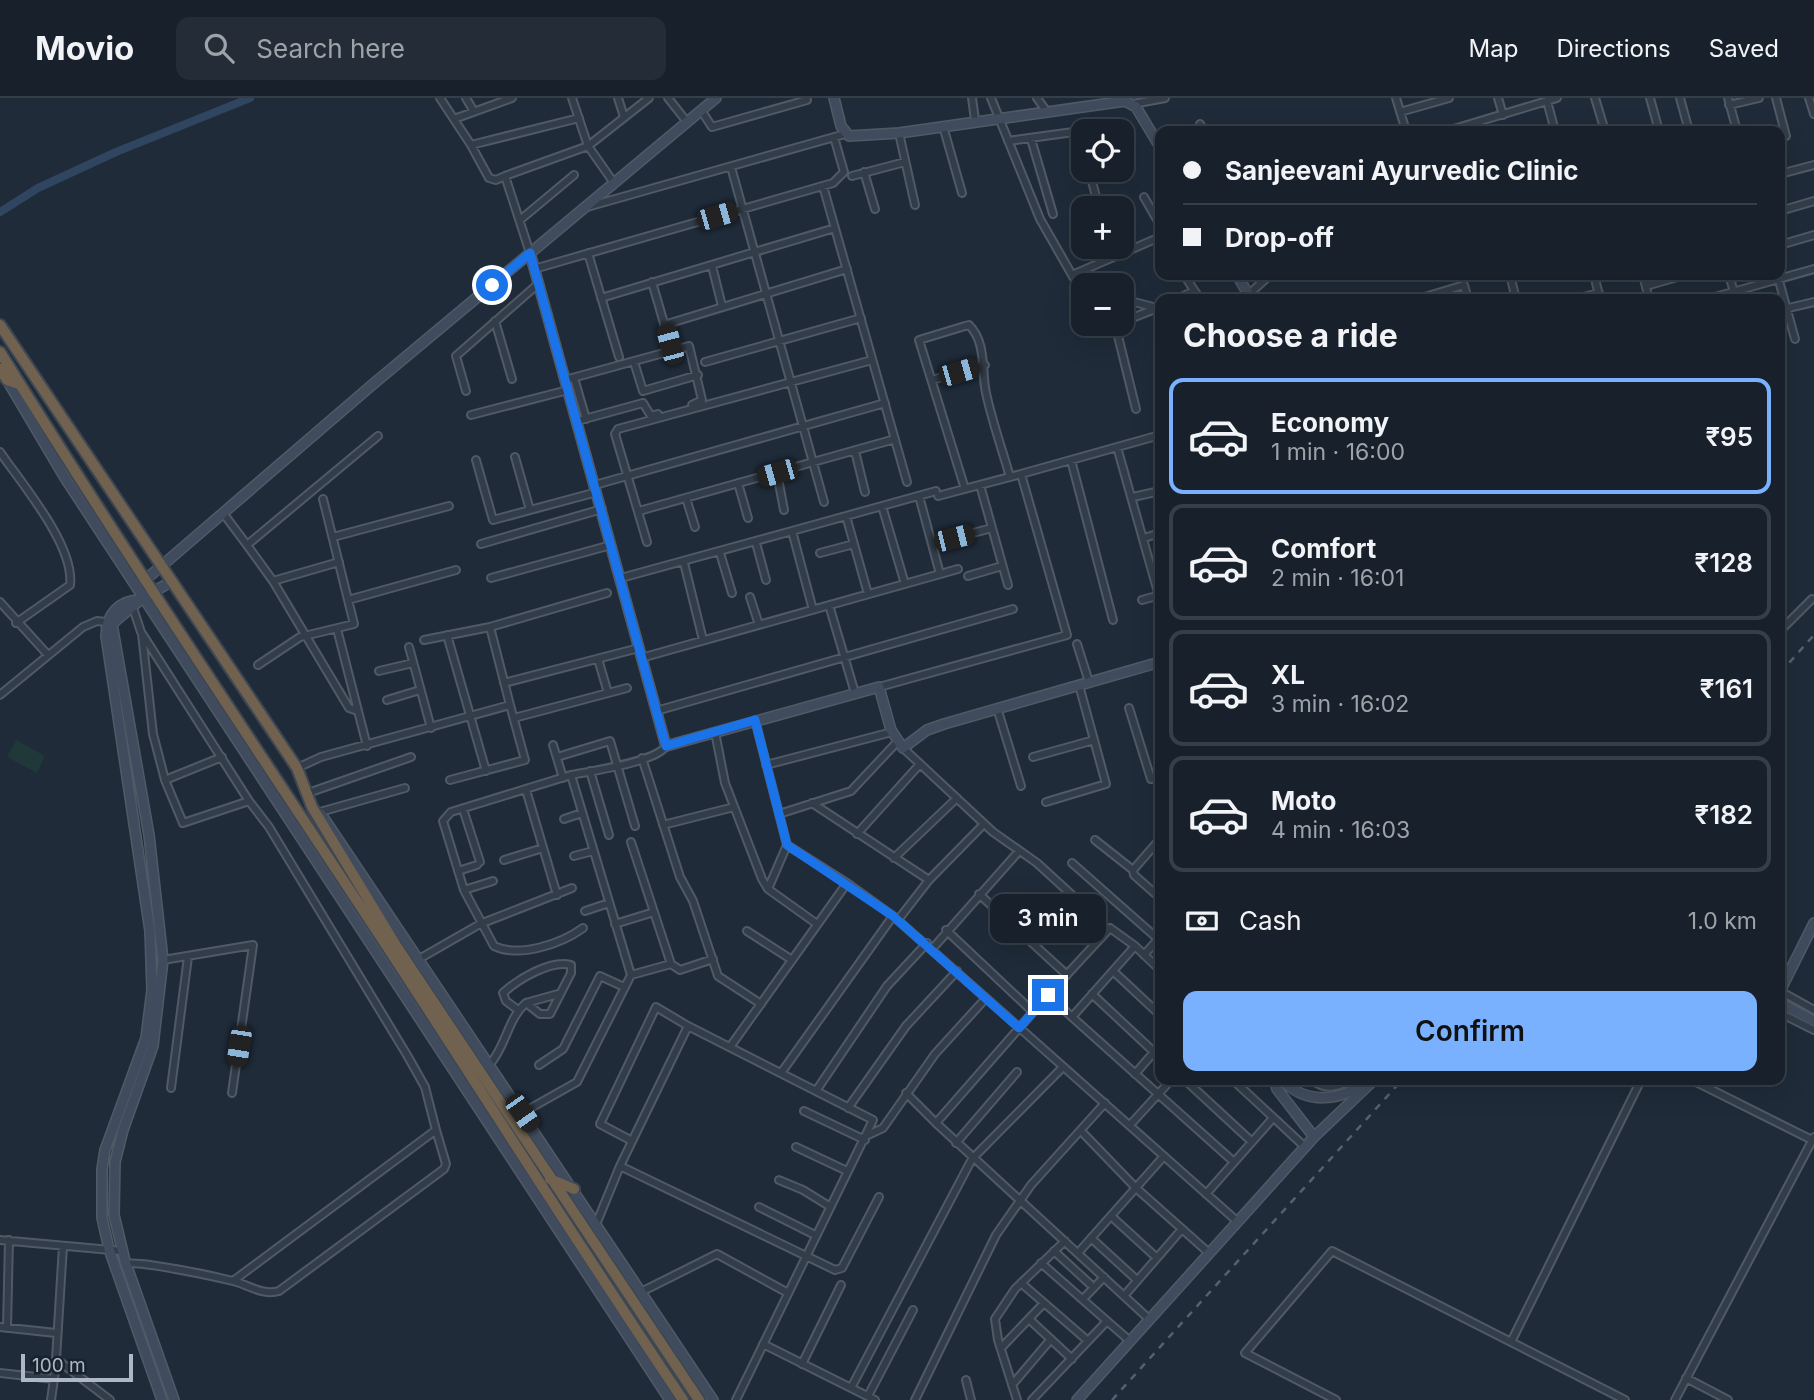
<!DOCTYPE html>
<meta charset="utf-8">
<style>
:root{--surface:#17202b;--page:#242d37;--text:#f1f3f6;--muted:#9ea3a9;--line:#363e47;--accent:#79b1ff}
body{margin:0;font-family:Inter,sans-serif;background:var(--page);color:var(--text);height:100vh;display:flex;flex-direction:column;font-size:26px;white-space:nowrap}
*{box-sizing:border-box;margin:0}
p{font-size:23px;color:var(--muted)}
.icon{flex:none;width:38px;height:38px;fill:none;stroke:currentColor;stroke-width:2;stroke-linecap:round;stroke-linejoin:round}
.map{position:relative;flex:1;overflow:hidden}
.sheet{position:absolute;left:1155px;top:196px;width:630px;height:791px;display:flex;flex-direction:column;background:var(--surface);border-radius:14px;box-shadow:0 7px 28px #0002,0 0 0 2px var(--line)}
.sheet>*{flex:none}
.banner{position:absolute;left:1155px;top:28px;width:630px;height:154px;border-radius:14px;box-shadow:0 7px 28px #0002,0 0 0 2px var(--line);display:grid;align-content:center;height:154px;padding:0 28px;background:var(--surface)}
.controls{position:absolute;left:1071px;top:21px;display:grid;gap:14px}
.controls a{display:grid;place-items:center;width:63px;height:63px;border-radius:14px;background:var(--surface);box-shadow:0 7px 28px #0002,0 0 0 2px var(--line);font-size:35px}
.scale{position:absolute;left:21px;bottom:18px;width:112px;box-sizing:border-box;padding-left:7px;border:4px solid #adb7c6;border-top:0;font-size:19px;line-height:24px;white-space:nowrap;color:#adb7c6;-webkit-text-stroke:5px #18222e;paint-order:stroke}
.end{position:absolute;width:32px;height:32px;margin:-16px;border:9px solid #1a73e8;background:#fff;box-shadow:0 0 0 4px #fff}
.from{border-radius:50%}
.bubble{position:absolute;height:49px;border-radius:14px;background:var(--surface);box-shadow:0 7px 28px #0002,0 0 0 2px var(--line);font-size:23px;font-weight:600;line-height:49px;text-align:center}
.car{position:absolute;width:21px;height:42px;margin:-21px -10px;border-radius:9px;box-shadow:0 0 5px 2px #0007;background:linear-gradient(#222 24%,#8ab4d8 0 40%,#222 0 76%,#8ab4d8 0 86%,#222 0)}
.banner b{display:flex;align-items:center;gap:24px;height:66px;font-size:26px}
.banner b+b{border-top:2px solid var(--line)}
.banner i{width:18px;height:18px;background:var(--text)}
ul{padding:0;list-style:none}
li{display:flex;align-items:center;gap:21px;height:116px;margin:0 14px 10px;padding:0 14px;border:4px solid var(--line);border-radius:14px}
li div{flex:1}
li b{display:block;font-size:26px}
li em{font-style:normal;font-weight:600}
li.selected{border-color:var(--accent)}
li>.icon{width:63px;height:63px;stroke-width:1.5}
h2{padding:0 28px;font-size:32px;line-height:84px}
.pay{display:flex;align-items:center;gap:18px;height:77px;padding:0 28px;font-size:26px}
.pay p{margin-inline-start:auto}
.action{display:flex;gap:14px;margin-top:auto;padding:14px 28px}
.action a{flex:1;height:80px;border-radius:14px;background:var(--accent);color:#111;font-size:28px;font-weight:600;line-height:80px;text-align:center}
header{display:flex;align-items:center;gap:42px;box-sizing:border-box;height:98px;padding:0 35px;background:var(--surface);border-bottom:2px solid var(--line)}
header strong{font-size:33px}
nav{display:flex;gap:38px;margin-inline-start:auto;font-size:24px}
.search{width:490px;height:63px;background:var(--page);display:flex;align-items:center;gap:18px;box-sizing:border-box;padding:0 24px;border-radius:14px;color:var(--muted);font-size:26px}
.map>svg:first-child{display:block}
.green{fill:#21383a}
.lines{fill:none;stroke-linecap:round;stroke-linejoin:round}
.canal{stroke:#2f4560;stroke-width:8}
.street-casing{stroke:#505a67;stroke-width:10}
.secondary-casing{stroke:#505a67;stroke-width:12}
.highway-casing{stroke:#3d4754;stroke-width:14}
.street{stroke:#323d49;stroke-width:6}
.secondary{stroke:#404c5d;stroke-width:9}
.highway{stroke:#70624f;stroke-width:10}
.rail{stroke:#546171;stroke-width:2.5;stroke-dasharray:7 7;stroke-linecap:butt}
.route{stroke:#1a73e8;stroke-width:9}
</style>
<header>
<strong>Movio</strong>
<div class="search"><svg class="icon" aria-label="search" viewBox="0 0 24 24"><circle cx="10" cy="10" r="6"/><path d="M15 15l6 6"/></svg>Search here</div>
<nav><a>Map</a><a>Directions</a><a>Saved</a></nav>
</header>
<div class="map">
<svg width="1814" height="1302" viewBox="0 0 1814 1302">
<rect width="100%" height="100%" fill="#1f2b39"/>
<path class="green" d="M16,642L45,658L37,675L7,659Z"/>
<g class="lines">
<path class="canal" d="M0,114L38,90L116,54L250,0"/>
<g class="street-casing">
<path id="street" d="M440,0L471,47L579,20
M466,0L473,12
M618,0L624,19
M668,0L687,24
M972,0L975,22
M991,0L1040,121L1072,177L1160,139
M1037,0L1047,14
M1396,0L1406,33
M1498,0L1503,17
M1595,0L1605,33
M1650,0L1659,33
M1680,0L1689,33
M1728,0L1737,33
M1776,0L1786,38L1780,40
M1809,0L1814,16
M1547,3L1555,33
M1133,6L1165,0
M1729,7L1759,0
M701,12L712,29L807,2
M1400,14L1449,0
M454,21L512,0
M1200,26L1204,33
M943,28L962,95
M1078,33L1083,52
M1447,33L1557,0
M899,35L915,107
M1031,41L1053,116
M1008,43L1088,32
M471,47L489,80L496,82L505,78
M731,69L824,404
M1089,72L1099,110
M864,74L875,111
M1780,76L1814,67
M852,78L905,64
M614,85L588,48L649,0
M823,88L907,384
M1144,99L1160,127
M587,109L845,36
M1780,113L1814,103
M520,122L574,77
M1122,140L1129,153
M1780,147L1814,137
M530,155L505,78L588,48L572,0
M588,155L619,259
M712,168L722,208
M534,171L833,85L844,74L834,39
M1072,177L1083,198
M1184,177L1200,201
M1510,177L1516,201
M1594,177L1600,201
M1643,177L1649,201
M1729,177L1736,201
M1778,179L1795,241
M652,184L670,246
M1646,188L1684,177
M601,200L835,130
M1177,201L1194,193
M1236,201L1249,196L1270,177
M1418,201L1464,187L1468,201
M1575,201L1599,195
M1708,201L1814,171
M1122,204H1134L1157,210
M1780,212L1814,204
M495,223L512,281
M1122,224L1160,209
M1115,226L1136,311
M664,227L847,171
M634,264L643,293L698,277
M705,264L861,220
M574,280L586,321
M565,282L689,248L702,302L692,307
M932,282L985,267
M466,293L456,258L538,186
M471,317L568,292
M577,323L643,305L651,318L658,316
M1117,349L1159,498
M855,353L865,394
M0,354C22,386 75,448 70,487L16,525
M515,359L530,412
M476,362L493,422L597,394
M1071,362L1113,522
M777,375L784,412
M1021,376L1160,337
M738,385L748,420
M595,387L885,305
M980,387L1008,487
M965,391L919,242L965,228L969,227C987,245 981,273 986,295C992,323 1002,351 1010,379
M919,398L940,476
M1133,399L1160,393
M686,400L695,429
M882,408L905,486
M639,413L895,341
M223,415L247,447L378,338
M846,418L868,496
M792,433L936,393
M333,439L449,408
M954,440L992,430
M1144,440L1160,435
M647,444L615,336L618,331L872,262
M756,445L766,482
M481,446L602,411
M247,447L273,483L349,610L358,613
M720,455L732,495
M820,455L854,446
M684,465L703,542
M968,478L1002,468
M491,480L611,447
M621,480L792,433L813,512
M273,483L339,464
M750,499L759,527
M348,502L456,472
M1142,502L1160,497
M0,504L48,557
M132,507L141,534L249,703L269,729L407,957L425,989L436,1032
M829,507L855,595
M337,531L367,648
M1780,533L1812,501
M142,536L153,636L165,682L222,659
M447,537L486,673
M424,542L490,529L607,495
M1077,546L1089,584
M409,549L431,630
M641,560L958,471
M598,561L608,595
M258,567L300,539L354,526L323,401
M379,573L413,565
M504,585L639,550
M879,589L1067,537L1021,376L938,398
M0,597L83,529L97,523L106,524
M387,602L420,592
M997,610L1021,688
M1129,610L1151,681L1160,679
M656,613L1013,511
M514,620L627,590
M755,622L787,747L847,785
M715,634L725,685L762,781L768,791L817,826
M553,647L563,680
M903,650L993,734L1037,765L1073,798L1033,843
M557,659L610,643L635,728
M1033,659L1094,642
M642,660L680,779L693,803L718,878L761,906
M766,667L892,634
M297,670L321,659L510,607L490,529
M590,673L609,737
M571,677L451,714L443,723L464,792L494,848C519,860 561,846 583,830
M165,682L183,725L249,703
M450,682L525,662L510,607
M526,692L557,797
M308,695L411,659
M1046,704L1106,686L1079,587
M812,705L929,782
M463,711L480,764
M320,714L405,690
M779,716L851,693L898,643
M564,721L582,715
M663,727L734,709
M857,736L920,666
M1095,742L1133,772L1134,777L1160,800
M631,744L671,866L631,877L571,677C592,673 656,664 666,648
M574,758L593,753
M894,760L957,700
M504,762L543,750
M1072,765L1158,841
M1133,772L1160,741
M458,773L477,767
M768,791L787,747
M464,792L493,783
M979,796L1067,877
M585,813L609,805
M898,822L929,782L984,726
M615,826L654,814
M946,832L1033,914
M747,833L792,862
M933,850L1019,753
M1144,857L1159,840
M419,861L480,826L572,790
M163,862L253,847L232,995
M671,866L680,872L713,861
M1113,873L1160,917
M1780,893L1814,912
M1092,896L1154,954
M1048,897L1110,830L1135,848
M526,905L558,896
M1780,915L1814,932
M1072,919L1234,1064
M730,949L847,785L893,818
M490,966C506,948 508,920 526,905L540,916H550L571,875V867C551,861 517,882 503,895L506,903L518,912
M539,967L563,951L600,878L624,889
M781,975L893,818L986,900
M1135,976L1160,947
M1185,982L1251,1043
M1233,982L1305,1049
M1312,982C1326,993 1337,989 1352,982
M1692,982L1812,1042
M171,990L188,859
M816,993L887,888L927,845
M906,995L936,1025
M848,1010L906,928L957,873
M804,1013L865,1042
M522,1015L577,984L631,877
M1130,1027L1171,982
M1082,1034L1136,1090L1209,1155
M868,1037L883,1030L935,956L986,900L1238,1124
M632,1043L600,1026L656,909L688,928
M956,1045L1017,974
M796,1049L847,1073
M620,1068L835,1172L842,1170L879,1099
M779,1082L803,1092L829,1108
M1206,1096L1273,1020
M759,1109L815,1137
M1111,1118L1157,1160
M597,1124L620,1068L688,928L873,1022L736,1302
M1091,1140L1137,1182
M0,1142L122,1153
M1054,1153L1090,1186
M1078,1155L1164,1058
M127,1166C138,1162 217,1179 233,1183C249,1187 263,1198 279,1193L444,1071L446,1066L436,1032L233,1183
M1021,1185L1088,1243
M643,1193L717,1156L788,1195
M1124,1198L1182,1131
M1083,1201L1104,1179
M1029,1221L1072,1261
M1149,1221L936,1025L1048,897L1072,919L1135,848L1160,872
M1107,1223L1130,1243
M0,1229L56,1235
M7,1230L9,1142
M1511,1244L1641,982
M763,1246L875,1302
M1001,1250L1044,1205
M56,1261L63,1148
M802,1266L841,1187
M0,1275L54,1281L56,1261L110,1302
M1686,1280L1728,1302
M966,1282L971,1302
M1012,1287L1051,1241
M851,1290L972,1061L1063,969
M868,1298L913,1212
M51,1302L54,1281
M915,1302L996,1137L1031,1087L1105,1005
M1017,1302L998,1242L995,1221L1015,1191L1065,1143
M1032,1302L1107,1223L1041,1165
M1336,1302L1245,1255L1332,1153L1625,1302
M1675,1302L1814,1039"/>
</g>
<g class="secondary-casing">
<path id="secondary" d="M834,0L841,28L849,38L899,35L1125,3L1136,9L1160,49
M530,155L666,648L879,589L891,632L903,650L927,632L944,626L1160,564
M1237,177L1251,201
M7,282L65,380L670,1302
M144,483L372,287L716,0
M172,483L140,502L112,526L149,737L163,862L153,948L123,1032L115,1064L114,1117L125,1163L174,1302
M140,502C119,502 106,517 106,538L150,833L152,892L146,940L105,1052L102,1071V1120L109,1151L162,1302
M321,716L713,1302
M1780,893L1814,825
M1780,905L1814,923
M1283,982C1303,1006 1344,1005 1365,982
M1314,1039L1374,982
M1077,1302L1314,1039L1277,991L1274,982"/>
</g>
<g class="highway-casing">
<path id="highway" d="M0,227L297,670L312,709L397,849L699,1302
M0,254C124,454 255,648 384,844C484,997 581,1151 683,1302
M0,271L7,282L19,286
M550,1081L574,1091"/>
</g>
<use href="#street" class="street"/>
<use href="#secondary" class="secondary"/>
<use href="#highway" class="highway"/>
<path class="rail" d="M1780,575L1814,537
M1112,1302L1402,982"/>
</g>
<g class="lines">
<path class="route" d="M492,187L530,155L666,648L755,622L787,747L893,818L1019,930L1048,897"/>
</g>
</svg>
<div class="controls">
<a><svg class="icon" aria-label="locate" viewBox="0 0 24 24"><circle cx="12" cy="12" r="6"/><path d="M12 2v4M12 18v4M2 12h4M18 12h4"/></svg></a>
<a>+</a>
<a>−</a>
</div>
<div class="scale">100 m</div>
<i class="end from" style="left:492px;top:187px"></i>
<i class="end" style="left:1048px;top:897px"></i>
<div class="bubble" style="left:990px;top:796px;width:116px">3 min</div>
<i class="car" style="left:717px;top:118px;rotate:74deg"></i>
<i class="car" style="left:670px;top:246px;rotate:345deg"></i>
<i class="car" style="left:959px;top:274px;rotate:74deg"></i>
<i class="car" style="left:777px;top:375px;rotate:254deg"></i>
<i class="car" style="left:954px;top:440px;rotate:76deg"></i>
<i class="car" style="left:239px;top:948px;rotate:189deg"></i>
<i class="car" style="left:522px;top:1015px;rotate:145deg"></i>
<div class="banner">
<b><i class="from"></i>Sanjeevani Ayurvedic Clinic</b>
<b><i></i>Drop-off</b>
</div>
<section class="sheet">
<h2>Choose a ride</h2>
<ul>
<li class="selected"><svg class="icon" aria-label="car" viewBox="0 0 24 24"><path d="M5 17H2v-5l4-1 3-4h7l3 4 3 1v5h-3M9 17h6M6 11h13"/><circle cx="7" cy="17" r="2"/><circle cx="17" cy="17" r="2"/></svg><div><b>Economy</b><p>1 min · 16:00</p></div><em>₹95</em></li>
<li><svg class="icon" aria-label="car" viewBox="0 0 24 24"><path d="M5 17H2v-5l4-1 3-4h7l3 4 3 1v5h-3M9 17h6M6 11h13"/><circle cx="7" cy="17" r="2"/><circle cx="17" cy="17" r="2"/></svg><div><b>Comfort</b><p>2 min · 16:01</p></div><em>₹128</em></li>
<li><svg class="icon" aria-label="car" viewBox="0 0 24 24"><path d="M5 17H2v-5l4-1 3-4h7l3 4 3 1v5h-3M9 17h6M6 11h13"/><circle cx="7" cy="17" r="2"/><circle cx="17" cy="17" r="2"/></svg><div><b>XL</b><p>3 min · 16:02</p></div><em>₹161</em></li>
<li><svg class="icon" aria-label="car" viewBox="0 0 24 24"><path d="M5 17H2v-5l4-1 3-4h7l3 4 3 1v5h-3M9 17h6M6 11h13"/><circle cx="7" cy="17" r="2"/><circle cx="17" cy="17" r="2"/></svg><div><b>Moto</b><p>4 min · 16:03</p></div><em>₹182</em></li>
</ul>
<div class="pay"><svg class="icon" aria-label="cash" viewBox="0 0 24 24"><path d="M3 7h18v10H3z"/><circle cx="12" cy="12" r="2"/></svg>Cash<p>1.0 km</p></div>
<div class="action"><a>Confirm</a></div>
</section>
</div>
